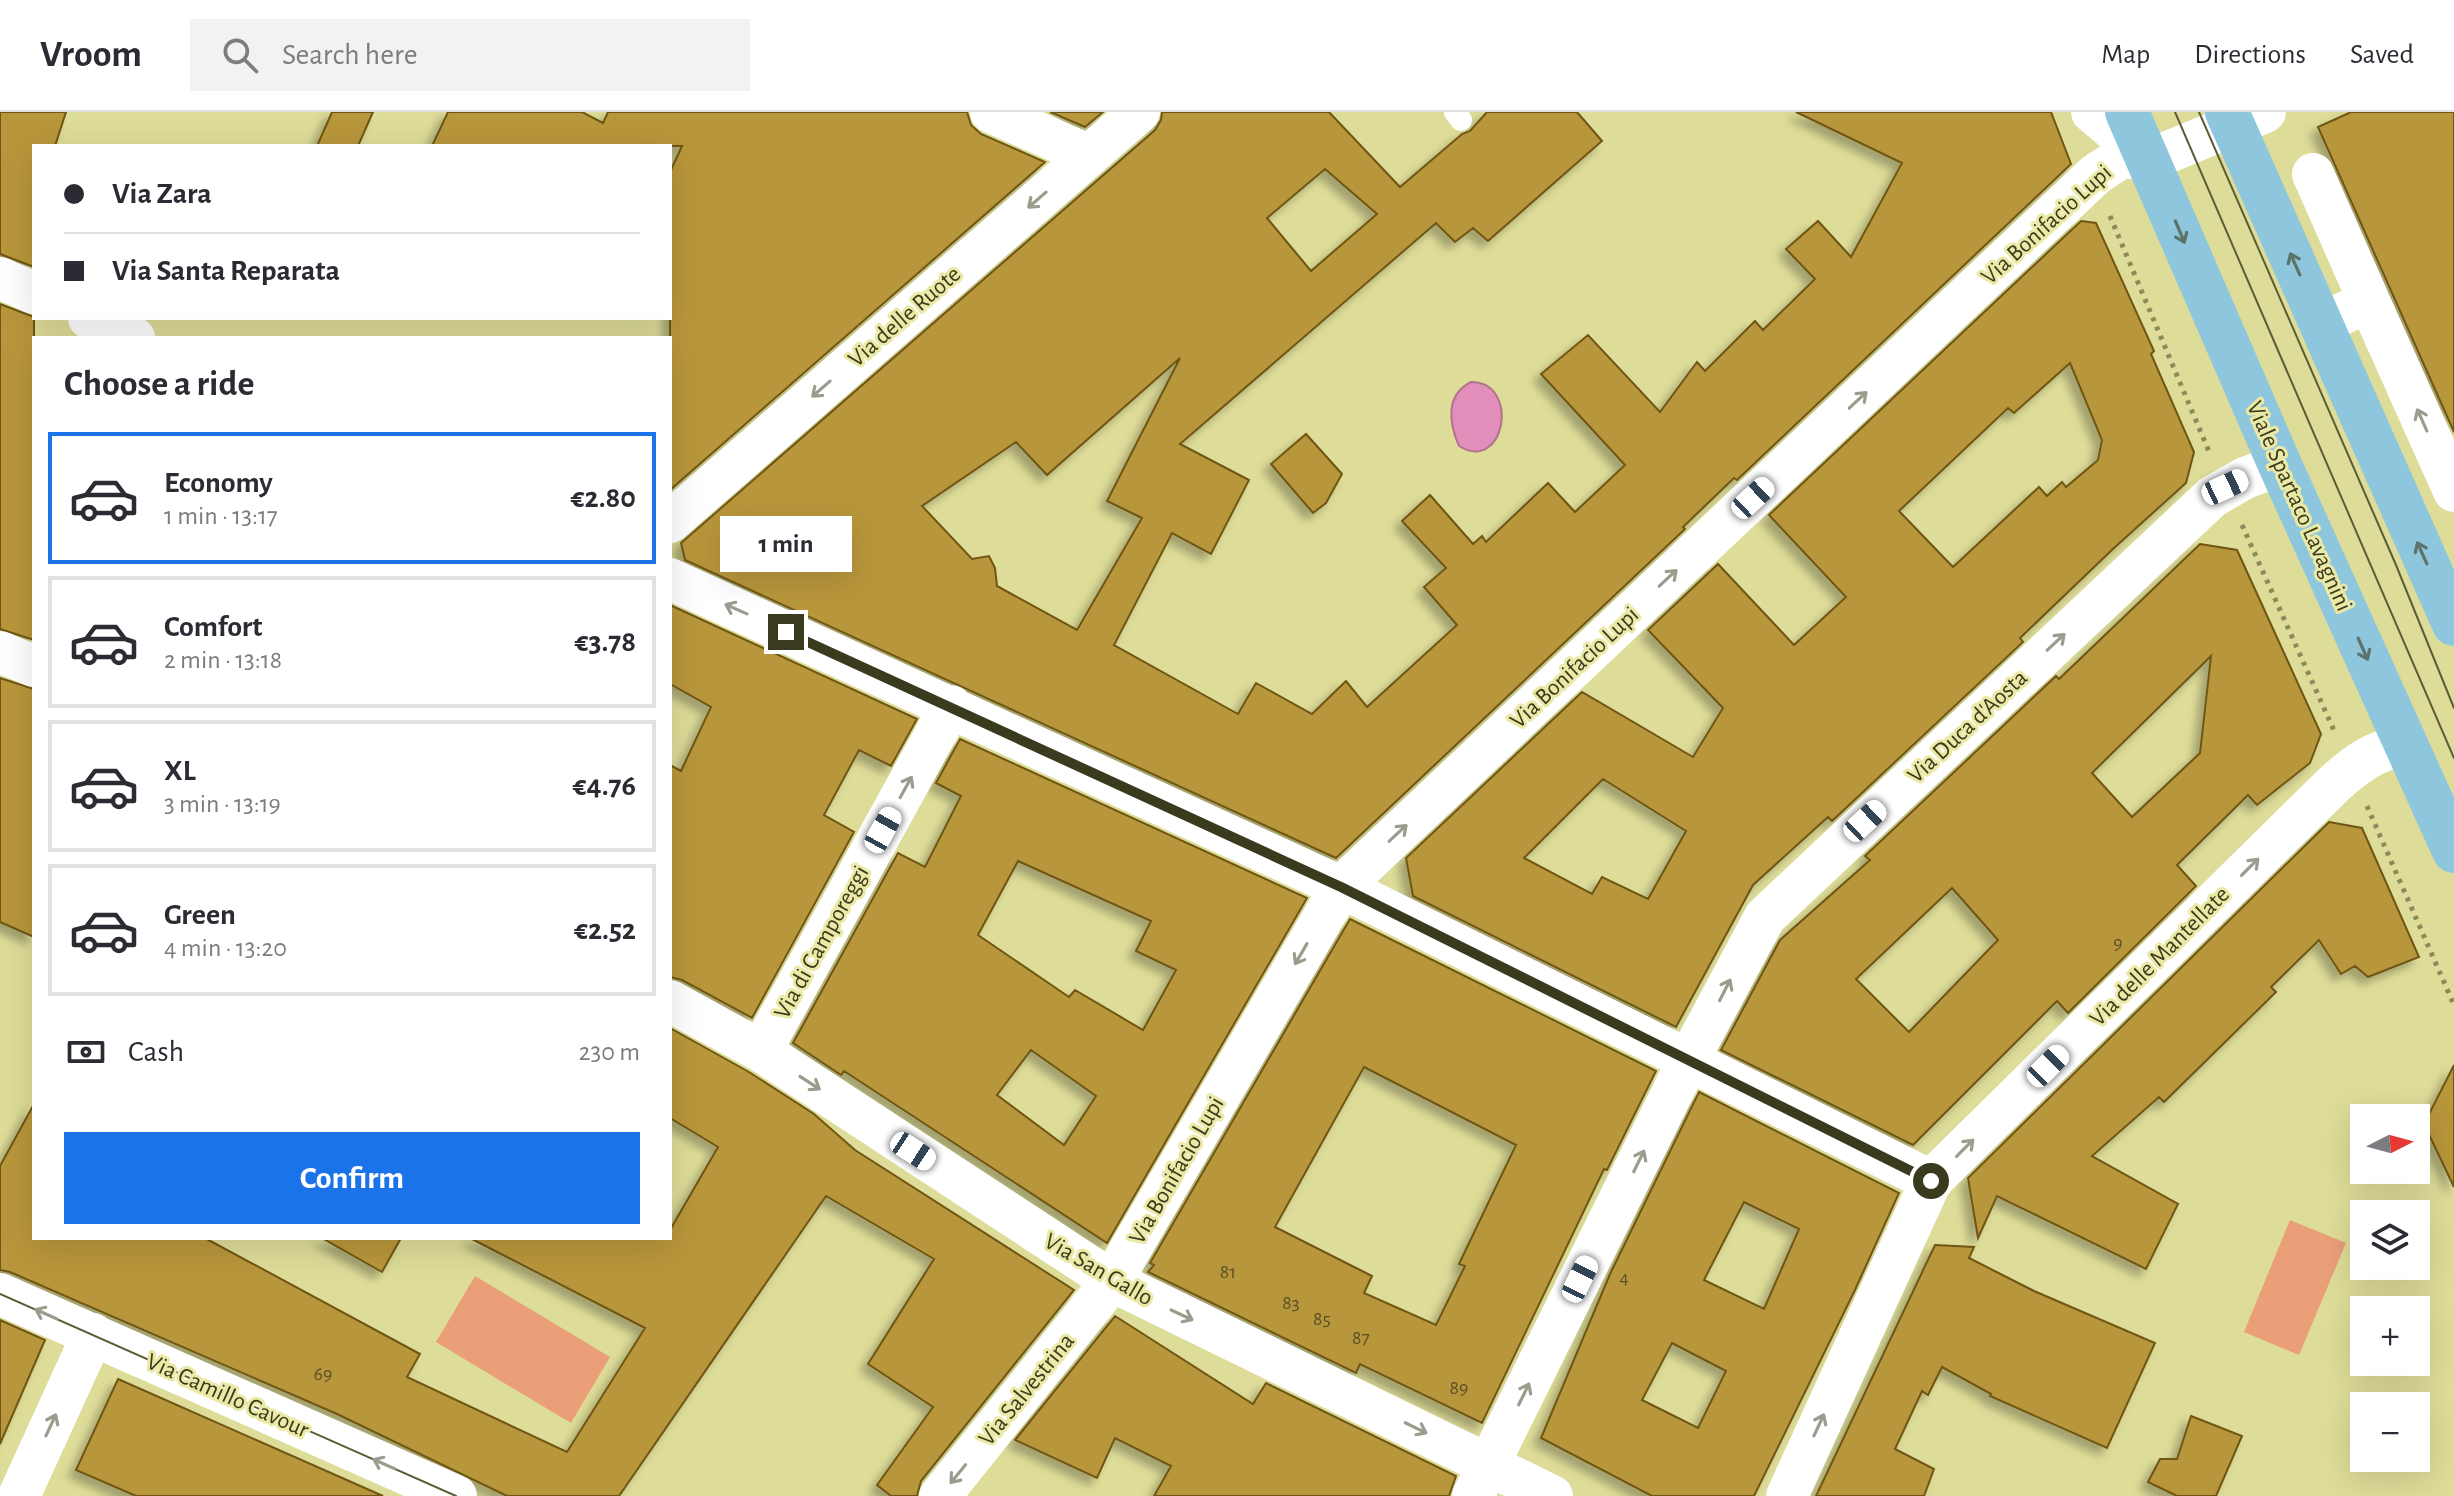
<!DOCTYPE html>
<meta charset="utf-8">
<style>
:root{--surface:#fff;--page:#f2f2f3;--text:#2b2b33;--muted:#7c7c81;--line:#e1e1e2;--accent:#1a73e8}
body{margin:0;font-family:"Alegreya Sans",sans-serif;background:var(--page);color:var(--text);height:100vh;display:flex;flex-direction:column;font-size:30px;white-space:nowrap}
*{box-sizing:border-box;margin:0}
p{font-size:26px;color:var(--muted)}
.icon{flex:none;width:44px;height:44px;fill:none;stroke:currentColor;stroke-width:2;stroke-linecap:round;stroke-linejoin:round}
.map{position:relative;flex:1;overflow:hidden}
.details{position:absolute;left:32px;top:224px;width:640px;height:904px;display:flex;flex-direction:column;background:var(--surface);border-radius:0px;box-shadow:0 8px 32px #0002}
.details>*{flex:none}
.guide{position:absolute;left:32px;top:32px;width:640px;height:176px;border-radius:0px;box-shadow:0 8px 32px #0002;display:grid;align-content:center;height:176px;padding:0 32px;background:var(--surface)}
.needle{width:52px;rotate:84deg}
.tools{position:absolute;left:2350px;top:992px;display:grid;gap:16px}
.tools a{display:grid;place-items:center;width:80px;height:80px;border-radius:0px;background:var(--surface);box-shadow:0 8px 32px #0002;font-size:40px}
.end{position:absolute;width:36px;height:36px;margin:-18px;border:10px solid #3a3a1e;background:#fff;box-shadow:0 0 0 4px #fff}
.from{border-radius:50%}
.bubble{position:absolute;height:56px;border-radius:0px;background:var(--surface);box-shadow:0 8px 32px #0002;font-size:26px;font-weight:700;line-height:56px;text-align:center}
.car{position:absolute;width:24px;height:48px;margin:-24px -12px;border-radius:10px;box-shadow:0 0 6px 2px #0007;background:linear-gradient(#fff 24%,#345 0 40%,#fff 0 76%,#345 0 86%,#fff 0)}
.guide b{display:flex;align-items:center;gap:28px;height:76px;font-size:30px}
.guide b+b{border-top:2px solid var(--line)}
.guide i{width:20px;height:20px;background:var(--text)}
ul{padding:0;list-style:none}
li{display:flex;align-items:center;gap:24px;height:132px;margin:0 16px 12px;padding:0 16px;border:4px solid var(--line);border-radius:0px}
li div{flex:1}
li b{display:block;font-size:30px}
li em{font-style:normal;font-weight:700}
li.current{border-color:var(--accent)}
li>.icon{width:72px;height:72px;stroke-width:1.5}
h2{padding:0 32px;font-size:36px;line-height:96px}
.pay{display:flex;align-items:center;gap:20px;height:88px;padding:0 32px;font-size:30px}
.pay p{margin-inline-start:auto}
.primary-button{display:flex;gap:16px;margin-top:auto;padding:16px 32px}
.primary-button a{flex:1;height:92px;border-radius:0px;background:var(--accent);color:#fff;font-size:32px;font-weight:700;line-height:92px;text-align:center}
header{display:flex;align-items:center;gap:48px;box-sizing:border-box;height:112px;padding:0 40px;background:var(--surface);border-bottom:2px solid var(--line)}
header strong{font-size:38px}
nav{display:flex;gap:44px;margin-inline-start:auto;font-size:28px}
.search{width:560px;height:72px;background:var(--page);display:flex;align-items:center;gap:20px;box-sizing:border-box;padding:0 28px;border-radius:0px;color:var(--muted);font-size:30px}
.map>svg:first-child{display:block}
.green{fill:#ea9f79}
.water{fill:#e28eba;stroke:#b0758b;stroke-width:2}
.building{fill:#b8963b;stroke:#6f5612;stroke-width:2;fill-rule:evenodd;filter:url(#shadow)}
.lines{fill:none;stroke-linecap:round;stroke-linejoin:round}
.path{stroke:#8b8a5a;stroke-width:5;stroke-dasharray:4 6;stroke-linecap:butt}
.service{stroke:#fff;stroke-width:22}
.minor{stroke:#fff;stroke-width:42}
.primary{stroke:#8ec7dd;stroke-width:44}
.tram{stroke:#5c5c37;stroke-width:2}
.oneway{stroke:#9c9c8e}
.oneway2{stroke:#5c726a}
.route{stroke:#3a3a1e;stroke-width:10}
.labels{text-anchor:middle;stroke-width:6;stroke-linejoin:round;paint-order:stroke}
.number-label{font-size:20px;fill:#5a5125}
.street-label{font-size:24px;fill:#3a3a1e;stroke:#eae9a5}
</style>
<header>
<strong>Vroom</strong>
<div class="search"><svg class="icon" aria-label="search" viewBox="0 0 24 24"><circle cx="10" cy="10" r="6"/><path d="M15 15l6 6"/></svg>Search here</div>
<nav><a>Map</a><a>Directions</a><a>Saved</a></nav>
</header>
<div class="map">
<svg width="2454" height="1384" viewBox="0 0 2454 1384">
<defs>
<filter id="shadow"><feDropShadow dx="-7" dy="7" stdDeviation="4" flood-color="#0004"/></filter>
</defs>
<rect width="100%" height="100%" fill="#dddc98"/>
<path class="green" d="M2290,1108L2346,1131L2299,1243L2244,1220Z
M475,1164L610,1245L571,1311L436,1230Z"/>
<path class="water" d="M1471,270C1521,270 1505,362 1459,334C1449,311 1445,283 1471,270Z"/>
<path class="building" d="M0,0H66L55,34H34V155L0,142Z
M332,0H373L358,34H317Z
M448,0H582L603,11L608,0H967L971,13L981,22L1045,50L670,378V60L682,34H432Z
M1050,0H1103L1085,15Z
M1162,0H1329L1400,75L1462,22L1470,19L1487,0H1577L1602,29L1488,129L1473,116L1455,130L1436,111L1180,332L1249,368L1211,442L1172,421L1114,533L1238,602L1256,571L1312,602L1346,569L1367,595L1457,513L1424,475L1446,456L1402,409L1430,383L1473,432L1482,424L1486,430L1548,371L1575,400L1625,353L1541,262L1588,223L1660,300L1697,250L1705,259L1755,209L1763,218L1815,167L1786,137L1818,109L1851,145L1902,51L1796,0H2051L2071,52L1737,368L1734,366L1683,415L1685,417L1336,746L685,448L681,431L1155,18L1161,8ZM1325,57L1377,102L1311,159L1267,106ZM1180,246L1107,389L1142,406L1077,518L997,474L995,456L989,444L972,447L922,394L1016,330L1047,363Z
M2351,0H2454V320L2318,15Z
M2081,109L2096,111L2154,239L2151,242L2194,340L2186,371L2114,436L2020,526L2023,530L1832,709L1828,705L1753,773L1676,915L1413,784L1406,746L1582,580L1693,645L1723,596L1648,518L1718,452L1794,533L1846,485L1769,403ZM2070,251L2102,328L2098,348L2066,375L2062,370L2047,384L2039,375L1953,455L1899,399L2008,296L2014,301ZM1603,667L1686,719L1648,787L1602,765L1592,782L1524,746Z
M0,192L34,205V528L0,517Z
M1306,322L1342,362L1326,391L1313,401L1271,352Z
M2200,432L2237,438L2321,622L2310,651L2257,693L2248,683L2177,753L2196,774L2068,901L2057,889L1913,1033L1721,938L1780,828L1870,748L1865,744L2056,564L2059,567ZM2211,544L2200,641L2132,705L2092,661ZM1952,776L1998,828L1909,920L1856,867Z
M670,493L917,607L891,654L859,638L824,703L854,720L752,906L682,868L670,865V653L681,659L711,595L670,572Z
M0,566L34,577V825L0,810Z
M960,627L1307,786L1107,1131L844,959L841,963L793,931L898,741L925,755L961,684L936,671ZM1018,749L1151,809L1136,839L1176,858L1143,918L1075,878L1069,885L978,823ZM1031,938L1096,984L1064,1033L997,983Z
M2329,710L2362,716L2419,845L2368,865L2355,854L2341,862L2319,828L2271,875L2276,880L2164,990L2159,985L2092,1044L2178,1092L2146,1157L1997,1084L1978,1126L1968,1066Z
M1350,807L1656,959L1607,1058L1604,1057L1482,1311L1360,1252L1356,1261L1148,1160L1154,1153L1150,1151ZM1364,955L1516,1033L1459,1152L1465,1154L1436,1213L1364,1181L1372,1164L1275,1115Z
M670,916L749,960L814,1002L855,1038L1074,1178L921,1369L917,1384H891L877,1373L933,1295L868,1252L934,1147L826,1084L619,1384H507L337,1302L10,1160L0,1158V1054L34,992V1126H205L420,1242L407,1265L567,1340L645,1216L470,1126H670V1118L718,1035L670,1006Z
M2454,953V1075L2424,1012Z
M1699,980L1899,1081L1855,1178L1754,1384H1652L1541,1326L1610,1162ZM1744,1090L1799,1117L1764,1197L1704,1168ZM1672,1231L1726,1259L1698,1316L1642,1288Z
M322,1126H401L382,1160Z
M1935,1133L1974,1135L1969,1146L2034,1179L2155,1231L2107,1336L1990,1284L1991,1282L1942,1255L1928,1283L1922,1279L1895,1337L1934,1357L1924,1384H1816Z
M1115,1204L1253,1292L1266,1271L1456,1364L1449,1384H1154L1171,1354L1115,1326L1097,1366L1015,1328Z
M0,1208L45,1228L0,1332Z
M118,1267L383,1384H136L76,1358Z
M2191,1304L2242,1324L2216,1384H2177L2148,1370L2160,1347H2177Z"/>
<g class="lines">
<path class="path" d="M2110,104L2210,342
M2242,413L2336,623
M2367,694L2454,893"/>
<path class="service" d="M1455,0L1461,8"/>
<path class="minor" d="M991,0L1088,43
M2092,0L2149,48
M2149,48L2265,0
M2313,62L2369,189
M0,166L34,181
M89,206L134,226
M2321,212L2369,189L2454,379
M670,410L1139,0
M670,467L1341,775L1931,1069
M0,540L34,554
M670,889L761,939L1112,1169L1552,1384
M761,939L951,594
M0,1182L456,1384
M19,1384L93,1222
M940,1384L1112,1169L1341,775L2096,62L2122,45L2149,48
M1473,1384L1689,947L1765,805L2212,385L2245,366L2280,353
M1787,1384L1931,1069L2334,672C2356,652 2376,637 2407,633"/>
<path class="primary" d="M2127,0L2280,353L2454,739
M2227,0L2454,512"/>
<path class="tram" d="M2175,0L2454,646
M2199,0L2396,453L2454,596
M0,1182L456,1384"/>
</g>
<defs><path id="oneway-shaft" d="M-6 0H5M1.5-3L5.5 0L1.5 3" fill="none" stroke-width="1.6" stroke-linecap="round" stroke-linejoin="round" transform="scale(2)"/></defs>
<g class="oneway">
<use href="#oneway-shaft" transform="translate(1037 88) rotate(139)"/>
<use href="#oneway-shaft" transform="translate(821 277) rotate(139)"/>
<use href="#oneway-shaft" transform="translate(1858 288) rotate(-43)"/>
<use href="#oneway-shaft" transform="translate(2422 308) rotate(-114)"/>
<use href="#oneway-shaft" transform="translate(1668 466) rotate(-43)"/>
<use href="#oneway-shaft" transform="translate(736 497) rotate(-156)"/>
<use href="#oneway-shaft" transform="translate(2056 530) rotate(-43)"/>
<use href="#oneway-shaft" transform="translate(906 675) rotate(-61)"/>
<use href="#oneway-shaft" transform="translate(1398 721) rotate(-43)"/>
<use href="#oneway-shaft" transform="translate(2250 755) rotate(-45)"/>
<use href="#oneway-shaft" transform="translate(1301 842) rotate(120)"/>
<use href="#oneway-shaft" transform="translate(1725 878) rotate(-63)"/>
<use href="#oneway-shaft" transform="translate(810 971) rotate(33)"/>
<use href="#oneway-shaft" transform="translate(1965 1036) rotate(-45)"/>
<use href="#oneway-shaft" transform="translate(1639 1049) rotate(-64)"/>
<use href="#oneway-shaft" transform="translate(46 1202) rotate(-156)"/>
<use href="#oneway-shaft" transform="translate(1182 1203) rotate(25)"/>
<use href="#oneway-shaft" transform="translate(1524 1282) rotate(-64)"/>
<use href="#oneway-shaft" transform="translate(51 1313) rotate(-65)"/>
<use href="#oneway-shaft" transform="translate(1819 1313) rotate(-65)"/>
<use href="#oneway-shaft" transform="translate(1416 1316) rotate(26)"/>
<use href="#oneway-shaft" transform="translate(384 1352) rotate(-156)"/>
<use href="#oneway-shaft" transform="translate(958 1362) rotate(129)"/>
</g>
<g class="oneway2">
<use href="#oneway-shaft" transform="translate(2180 120) rotate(67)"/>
<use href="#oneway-shaft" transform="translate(2295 152) rotate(-114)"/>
<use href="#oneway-shaft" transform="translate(2422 441) rotate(-114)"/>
<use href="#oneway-shaft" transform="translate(2363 537) rotate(66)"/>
</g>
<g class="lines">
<path class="route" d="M786,520L1341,775L1931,1069"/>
</g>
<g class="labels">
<g class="number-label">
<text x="2118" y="837">9</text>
<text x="1228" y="1166">81</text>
<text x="1624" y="1172">4</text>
<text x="1291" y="1197">83</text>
<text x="1322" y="1213">85</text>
<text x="1361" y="1232">87</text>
<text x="323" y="1268">69</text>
<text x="1459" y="1282">89</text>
</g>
<g class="street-label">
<text transform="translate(2046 112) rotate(-42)" y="8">Via Bonifacio Lupi</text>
<text transform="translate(904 204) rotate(-41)" y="8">Via delle Ruote</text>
<text transform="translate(2300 394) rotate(66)" y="8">Viale Spartaco Lavagnini</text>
<text transform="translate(1574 555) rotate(-43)" y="8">Via Bonifacio Lupi</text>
<text transform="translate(1967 614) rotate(-43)" y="8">Via Duca d'Aosta</text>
<text transform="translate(821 830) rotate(-61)" y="8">Via di Camporeggi</text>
<text transform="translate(2159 844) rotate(-45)" y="8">Via delle Mantellate</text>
<text transform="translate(1176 1058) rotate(-60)" y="8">Via Bonifacio Lupi</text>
<text transform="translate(1099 1157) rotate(30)" y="8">Via San Gallo</text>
<text transform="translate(1026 1277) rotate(-51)" y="8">Via Salvestrina</text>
<text transform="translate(228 1283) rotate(24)" y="8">Via Camillo Cavour</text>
</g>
</g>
</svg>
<div class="tools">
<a><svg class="needle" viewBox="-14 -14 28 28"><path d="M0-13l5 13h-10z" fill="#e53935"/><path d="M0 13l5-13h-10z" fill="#7c7c81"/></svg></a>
<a><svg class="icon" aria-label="layers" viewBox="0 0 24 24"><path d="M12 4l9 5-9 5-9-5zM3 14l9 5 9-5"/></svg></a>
<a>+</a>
<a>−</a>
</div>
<i class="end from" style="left:1931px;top:1069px"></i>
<i class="end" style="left:786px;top:520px"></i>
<div class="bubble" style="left:720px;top:404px;width:132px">1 min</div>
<i class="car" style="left:2225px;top:375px;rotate:65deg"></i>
<i class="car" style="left:1753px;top:386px;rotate:47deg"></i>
<i class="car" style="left:1865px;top:709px;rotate:47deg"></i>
<i class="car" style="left:883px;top:718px;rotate:29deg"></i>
<i class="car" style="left:2048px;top:954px;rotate:45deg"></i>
<i class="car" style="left:913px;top:1039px;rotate:123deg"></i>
<i class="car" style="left:1580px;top:1167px;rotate:26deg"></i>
<div class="guide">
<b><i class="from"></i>Via Zara</b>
<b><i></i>Via Santa Reparata</b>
</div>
<section class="details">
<h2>Choose a ride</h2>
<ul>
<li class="current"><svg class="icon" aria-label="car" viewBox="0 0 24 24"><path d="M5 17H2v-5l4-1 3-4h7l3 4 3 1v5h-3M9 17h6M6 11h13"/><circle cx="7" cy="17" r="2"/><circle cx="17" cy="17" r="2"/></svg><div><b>Economy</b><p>1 min · 13:17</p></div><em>€2.80</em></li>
<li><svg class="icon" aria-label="car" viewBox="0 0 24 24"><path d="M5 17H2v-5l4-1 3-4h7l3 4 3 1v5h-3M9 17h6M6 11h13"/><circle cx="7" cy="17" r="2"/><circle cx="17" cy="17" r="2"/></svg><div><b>Comfort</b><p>2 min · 13:18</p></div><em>€3.78</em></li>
<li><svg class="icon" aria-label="car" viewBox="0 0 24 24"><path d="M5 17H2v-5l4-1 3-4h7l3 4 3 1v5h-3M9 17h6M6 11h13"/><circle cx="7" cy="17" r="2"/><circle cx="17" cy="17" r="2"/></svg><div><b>XL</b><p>3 min · 13:19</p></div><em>€4.76</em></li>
<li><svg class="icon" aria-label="car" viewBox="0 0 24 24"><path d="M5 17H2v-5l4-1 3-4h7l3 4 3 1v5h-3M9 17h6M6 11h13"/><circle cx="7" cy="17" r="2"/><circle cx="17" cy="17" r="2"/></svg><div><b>Green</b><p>4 min · 13:20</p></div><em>€2.52</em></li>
</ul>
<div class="pay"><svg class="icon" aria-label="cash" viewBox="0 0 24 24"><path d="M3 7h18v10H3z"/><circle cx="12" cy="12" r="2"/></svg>Cash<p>230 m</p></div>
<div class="primary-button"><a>Confirm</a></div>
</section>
</div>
